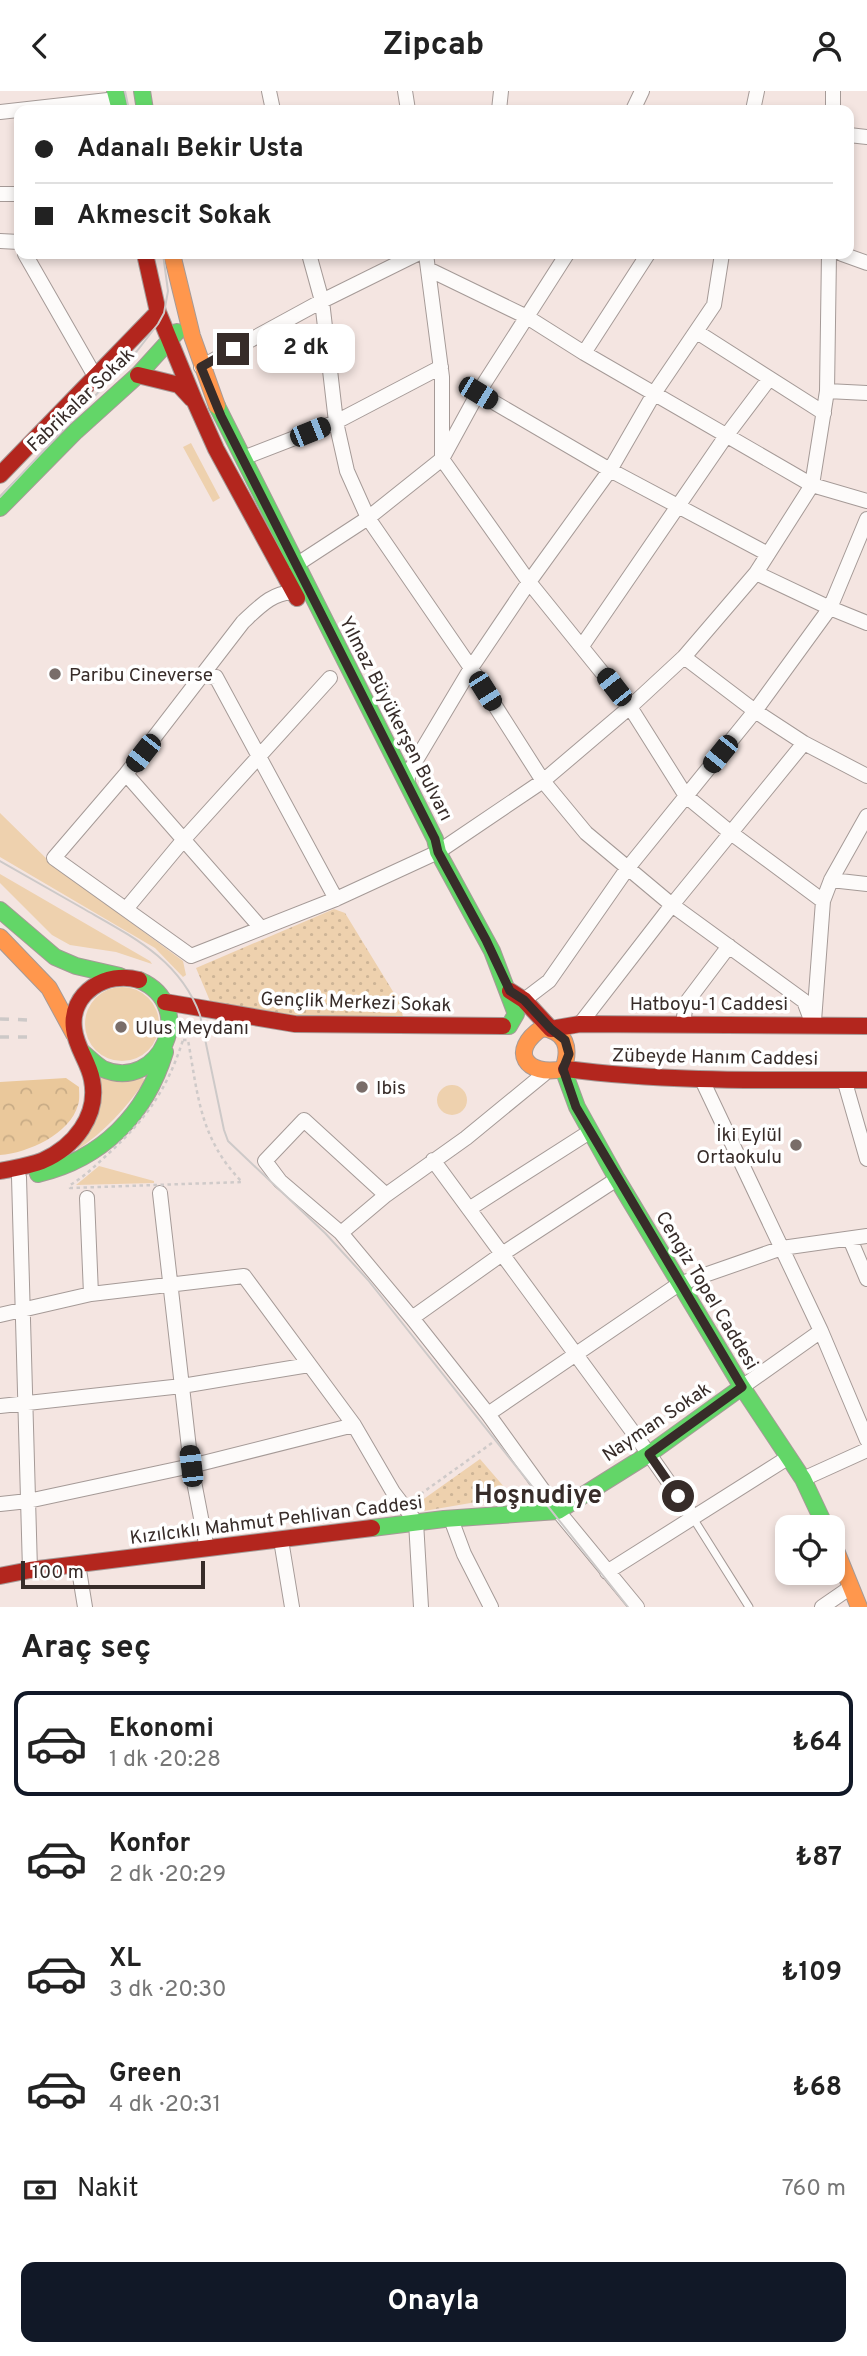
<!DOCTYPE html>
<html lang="tr">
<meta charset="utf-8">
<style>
:root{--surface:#fff;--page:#f2f2f2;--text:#222;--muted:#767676;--line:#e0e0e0;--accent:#111827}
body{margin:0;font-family:Overpass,sans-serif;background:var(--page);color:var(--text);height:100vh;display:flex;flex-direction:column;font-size:26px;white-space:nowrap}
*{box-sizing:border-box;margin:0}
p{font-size:23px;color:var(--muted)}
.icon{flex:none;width:38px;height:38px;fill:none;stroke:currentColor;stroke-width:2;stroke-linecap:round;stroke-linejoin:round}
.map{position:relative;height:1516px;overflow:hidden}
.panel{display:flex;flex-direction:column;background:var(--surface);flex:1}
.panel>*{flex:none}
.banner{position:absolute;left:14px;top:14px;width:840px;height:154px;border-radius:14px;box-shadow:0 4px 10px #0003;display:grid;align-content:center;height:154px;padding:0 21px;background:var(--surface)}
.tools{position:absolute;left:775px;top:1424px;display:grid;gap:14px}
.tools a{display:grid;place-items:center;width:70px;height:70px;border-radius:14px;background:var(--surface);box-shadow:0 4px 10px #0003;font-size:35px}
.scale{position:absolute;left:21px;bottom:18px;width:184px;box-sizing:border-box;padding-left:7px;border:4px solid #372c29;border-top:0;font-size:19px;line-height:24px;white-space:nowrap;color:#372c29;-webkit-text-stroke:5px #fff;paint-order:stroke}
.end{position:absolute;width:32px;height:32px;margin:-16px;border:9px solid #372c29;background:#fff;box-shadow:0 0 0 4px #fff}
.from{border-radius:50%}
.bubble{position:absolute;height:49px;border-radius:14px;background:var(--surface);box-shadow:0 4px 10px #0003;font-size:23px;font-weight:700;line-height:49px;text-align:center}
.car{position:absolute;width:21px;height:42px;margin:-21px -10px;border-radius:9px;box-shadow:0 0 5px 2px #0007;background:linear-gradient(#222 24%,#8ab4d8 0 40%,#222 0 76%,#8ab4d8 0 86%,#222 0)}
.banner b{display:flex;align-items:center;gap:24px;height:66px;font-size:26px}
.banner b+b{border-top:2px solid var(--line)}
.banner i{width:18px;height:18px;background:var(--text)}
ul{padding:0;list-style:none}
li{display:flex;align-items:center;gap:21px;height:105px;margin:0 14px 10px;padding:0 7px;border:4px solid transparent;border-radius:14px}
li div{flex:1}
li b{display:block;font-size:26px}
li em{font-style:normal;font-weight:700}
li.current{border-color:var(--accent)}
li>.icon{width:63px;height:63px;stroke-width:1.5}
h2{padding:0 21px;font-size:32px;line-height:84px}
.pay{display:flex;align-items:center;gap:18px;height:77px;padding:0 21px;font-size:26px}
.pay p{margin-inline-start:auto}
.action{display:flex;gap:14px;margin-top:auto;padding:14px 21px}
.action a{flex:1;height:80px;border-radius:14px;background:var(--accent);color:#fff;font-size:28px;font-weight:700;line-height:80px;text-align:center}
header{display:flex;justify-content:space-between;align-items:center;height:91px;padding:0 21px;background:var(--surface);font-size:32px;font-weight:700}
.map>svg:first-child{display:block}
.grass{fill:#eed1ae}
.forest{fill:url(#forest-crowns)}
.park{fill:url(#park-dots)}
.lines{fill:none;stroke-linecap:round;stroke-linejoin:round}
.lane-casing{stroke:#a59a97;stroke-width:9}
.street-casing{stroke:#a59a97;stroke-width:16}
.fast-casing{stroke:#a59a97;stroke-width:18}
.slow-casing{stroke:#a59a97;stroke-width:18}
.jam-casing{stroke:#a59a97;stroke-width:18}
.path{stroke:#cfcac9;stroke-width:2.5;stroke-dasharray:3.5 3.5;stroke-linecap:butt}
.lane{stroke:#fdfbfa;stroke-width:7}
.street{stroke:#fdfbfa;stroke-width:14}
.fast{stroke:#63d668;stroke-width:16}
.slow{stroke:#ff974d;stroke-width:16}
.jam{stroke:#b3261e;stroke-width:16}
.tram{stroke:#cdc9c8;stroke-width:2}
.rail{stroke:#cdc9c8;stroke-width:3.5;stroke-dasharray:9 9;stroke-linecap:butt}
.route{stroke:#372c29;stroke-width:9}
.poi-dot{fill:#796d69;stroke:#fff;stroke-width:2.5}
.labels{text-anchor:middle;stroke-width:7;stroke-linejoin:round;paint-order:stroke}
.street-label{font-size:19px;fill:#372c29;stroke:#fff}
.poi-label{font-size:19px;fill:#372c29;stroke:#fff;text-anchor:start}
.district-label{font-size:26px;font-weight:bold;fill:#372c29;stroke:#fff}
</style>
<header><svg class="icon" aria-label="back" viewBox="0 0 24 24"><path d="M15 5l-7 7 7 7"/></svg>Zipcab<svg class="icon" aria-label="person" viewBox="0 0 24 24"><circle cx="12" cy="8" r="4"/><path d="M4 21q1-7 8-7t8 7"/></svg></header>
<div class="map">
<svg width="867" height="1516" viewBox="0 0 867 1516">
<defs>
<pattern id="forest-crowns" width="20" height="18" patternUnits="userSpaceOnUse" patternTransform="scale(1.75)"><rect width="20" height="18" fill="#eac89b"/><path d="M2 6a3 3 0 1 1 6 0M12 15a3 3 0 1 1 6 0" fill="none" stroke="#c9ac86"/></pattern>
<pattern id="park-dots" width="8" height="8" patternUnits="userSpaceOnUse" patternTransform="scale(1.75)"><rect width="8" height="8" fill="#eed1ae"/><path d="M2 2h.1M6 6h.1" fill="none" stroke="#cdb496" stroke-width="1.8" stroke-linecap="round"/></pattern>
</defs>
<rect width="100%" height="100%" fill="#f4e5e1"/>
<path class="grass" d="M191,352L220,407L213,411L183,356Z
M0,722L52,773L183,870L186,884L183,886L155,857L0,766Z
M0,783L150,870L152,873L116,861L70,854L52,844L0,792Z
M85 933a37 37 0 1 1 74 0a37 37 0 1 1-74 0Z
M141,984L145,990C125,1018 105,1040 77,1059L97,986Z
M437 1009a15 15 0 1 1 30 0a15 15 0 1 1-30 0Z
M99,1075L154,1090V1092L76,1094Z"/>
<path class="forest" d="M66,987L79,996C79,1001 80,1009 78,1014C70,1043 28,1062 0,1064V991Z"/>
<path class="park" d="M334,818L345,822L400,912L403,926L286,925L210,910L196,877Z
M480,1368L512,1405L424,1420L418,1412Z"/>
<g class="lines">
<g class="lane-casing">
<path id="lane" d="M693,1427L749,1516"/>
</g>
<g class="street-casing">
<path id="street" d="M269,0L273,19
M405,0L408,19
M499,19L501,0
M633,19L642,0
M753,19L757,0
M833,19V0
M0,21L117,8
M849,44L867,46
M0,103H19
M0,150L19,151
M25,163L96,287
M309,163L322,210L336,331L347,380L368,427L471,577L543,690L586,742L672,814L804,910L813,934
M426,163L442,286V368L529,491L630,616L686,705L731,742L823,810
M842,163L867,172
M428,178L527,226L584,262L812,394L867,410
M697,241L824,322
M584,262L648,163
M201,276L322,210L417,163
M827,300L867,302
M478,302L610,379L768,463
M243,367L336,331L441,276
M296,474L368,427L442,368L478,302L567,163
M756,482L830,517L867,532
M295,502C274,499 257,518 243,531L126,683L54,767L191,865L336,808L438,761L543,690L630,616L684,566L756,482L812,394L827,300L829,163
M582,555L726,345L769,288
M684,566L755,620L804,652L867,685
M204,585L216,586L336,808
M126,683L261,837
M407,692L409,681L471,577L529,491L610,379L655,301L714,214L722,163
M831,789L867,793
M126,818L185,747L330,587
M524,909L549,890L627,778L755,620L830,517L867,428
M814,930L823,810L831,789L867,725
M580,933L672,814L804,652
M683,933L686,912L729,855
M844,988L867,1068
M702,989L821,1240L867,1349
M433,1069L649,1363L693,1426
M19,1086L30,1479
M160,1102L191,1375L207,1458
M386,1104L304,1029L265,1070L280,1090L341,1142L412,1227L488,1323L558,1420L637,1516
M87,1107L91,1203
M469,1118L591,1040
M341,1142L386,1104L466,1047L544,983
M850,1148L867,1188
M0,1224L91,1203L244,1185L354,1334L393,1401L416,1431L421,1516
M412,1227L502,1163L617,1088
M742,1296L821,1240
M0,1315L182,1295L309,1274
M488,1323L679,1193L782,1157L867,1145
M803,1388L867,1359
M0,1413L28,1410L191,1375L354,1334
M451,1428L464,1463L491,1516
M281,1449L292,1516
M78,1473L85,1516
M607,1481L789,1366
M822,1516L851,1496"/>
</g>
<g class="fast-casing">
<path id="fast" d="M115,0L120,19
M142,0L145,19
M217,315L435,748L438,761L492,860L516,923L509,935H503
M0,417L76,340L138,284L177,241
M0,819L55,866L76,875L120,885
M82,961C88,966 96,974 103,978C159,1002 200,915 139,889
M566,978H563L577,1016L617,1088L742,1296L803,1388L826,1437
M38,1083C102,1068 146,1023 165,961
M372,1437L444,1428L558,1420L649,1363L742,1296"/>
</g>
<g class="slow-casing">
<path id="slow" d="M172,163L192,245L217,315
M0,846L49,897L74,943
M542,937C566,940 571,957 563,978C526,986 508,960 542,937Z
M833,1452L859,1516"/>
</g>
<g class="jam-casing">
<path id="jam" d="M145,163L158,221L195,311L216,358L297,507
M138,284L179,294L192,308
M0,384L158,221
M510,900L524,909L551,938L580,933L867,935
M165,911L295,933L503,935
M566,978C666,991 766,989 867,989
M0,1080C14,1077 29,1075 42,1070C74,1056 99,1025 92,989C89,971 76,957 74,938C69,902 107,879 139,889
M0,1485L30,1479L372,1437"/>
</g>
<path class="path" d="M183,949H188C198,1005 200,1048 242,1091L70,1097V1094C84,1086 96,1074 108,1063C146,1028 167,999 183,949Z
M415,1407L492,1352"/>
<use href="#lane" class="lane"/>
<use href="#street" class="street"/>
<use href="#fast" class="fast"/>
<use href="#slow" class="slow"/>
<use href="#jam" class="jam"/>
<path class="tram" d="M125,0L129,19
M0,406L137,260L158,233L164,222L168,200L163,163
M0,770C28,786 56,802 84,818C133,846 180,869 200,924L224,1039L228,1050L325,1142L368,1189L628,1516"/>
<path class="rail" d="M0,928L30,929
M0,946H28"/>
</g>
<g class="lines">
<path class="route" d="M233,258L201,276L221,325L435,748L438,761L486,849L510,900L524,909L551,938L565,949L569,963L563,978L576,1016L742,1296L649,1363L678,1405"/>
</g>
<g class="poi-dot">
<circle cx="55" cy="583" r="7"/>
<circle cx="121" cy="936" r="7"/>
<circle cx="362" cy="996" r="7"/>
<circle cx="796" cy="1054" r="7"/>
</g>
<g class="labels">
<g class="street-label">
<text transform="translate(80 308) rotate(-44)" y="7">Fabrikalar Sokak</text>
<text transform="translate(397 627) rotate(63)" y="7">Yılmaz Büyükerşen Bulvarı</text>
<text transform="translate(356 910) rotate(2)" y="7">Gençlik Merkezi Sokak</text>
<text x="709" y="919">Hatboyu-1 Caddesi</text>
<text transform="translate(715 965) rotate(1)" y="7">Zübeyde Hanım Caddesi</text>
<text transform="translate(708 1199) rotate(59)" y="7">Cengiz Topel Caddesi</text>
<text transform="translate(656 1330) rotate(-34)" y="7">Nayman Sokak</text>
<text transform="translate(276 1428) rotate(-7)" y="7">Kızılcıklı Mahmut Pehlivan Caddesi</text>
</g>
<g class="poi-label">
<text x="69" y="590">Paribu Cineverse</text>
<text x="135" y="943">Ulus Meydanı</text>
<text x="376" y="1003">Ibis</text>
<text x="782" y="1050" text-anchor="end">İki Eylül<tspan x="782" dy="22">Ortaokulu</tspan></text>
</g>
<g class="district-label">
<text x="538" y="1412">Hoşnudiye</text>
</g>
</g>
</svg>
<div class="tools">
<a><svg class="icon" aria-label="locate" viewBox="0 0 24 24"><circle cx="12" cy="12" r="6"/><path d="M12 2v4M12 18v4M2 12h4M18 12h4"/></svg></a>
</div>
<div class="scale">100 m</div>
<i class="end from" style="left:678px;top:1405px"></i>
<i class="end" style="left:233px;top:258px"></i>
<div class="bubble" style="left:257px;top:233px;width:98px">2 dk</div>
<i class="car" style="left:478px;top:302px;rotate:121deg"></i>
<i class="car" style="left:310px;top:341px;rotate:68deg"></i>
<i class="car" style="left:614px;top:596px;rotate:322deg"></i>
<i class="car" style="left:485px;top:600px;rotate:148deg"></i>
<i class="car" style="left:143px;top:662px;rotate:218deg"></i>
<i class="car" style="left:720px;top:663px;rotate:219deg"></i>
<i class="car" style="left:191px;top:1375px;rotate:353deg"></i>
<div class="banner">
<b><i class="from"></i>Adanalı Bekir Usta</b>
<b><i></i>Akmescit Sokak</b>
</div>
</div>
<section class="panel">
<h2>Araç seç</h2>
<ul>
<li class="current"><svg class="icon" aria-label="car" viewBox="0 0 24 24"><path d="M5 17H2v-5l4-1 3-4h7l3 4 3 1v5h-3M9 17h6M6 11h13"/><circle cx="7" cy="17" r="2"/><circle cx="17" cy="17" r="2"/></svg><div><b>Ekonomi</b><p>1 dk · 20:28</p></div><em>₺64</em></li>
<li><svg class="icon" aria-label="car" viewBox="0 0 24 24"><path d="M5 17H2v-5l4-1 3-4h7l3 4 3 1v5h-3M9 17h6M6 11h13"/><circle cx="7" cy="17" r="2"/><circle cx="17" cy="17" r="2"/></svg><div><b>Konfor</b><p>2 dk · 20:29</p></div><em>₺87</em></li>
<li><svg class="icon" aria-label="car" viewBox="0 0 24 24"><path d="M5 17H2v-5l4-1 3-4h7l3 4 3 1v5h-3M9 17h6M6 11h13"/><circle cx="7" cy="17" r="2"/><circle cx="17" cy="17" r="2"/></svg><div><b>XL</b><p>3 dk · 20:30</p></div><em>₺109</em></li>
<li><svg class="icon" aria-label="car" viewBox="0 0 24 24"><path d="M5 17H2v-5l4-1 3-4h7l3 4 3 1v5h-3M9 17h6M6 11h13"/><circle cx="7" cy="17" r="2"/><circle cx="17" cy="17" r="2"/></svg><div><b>Green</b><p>4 dk · 20:31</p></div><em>₺68</em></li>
</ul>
<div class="pay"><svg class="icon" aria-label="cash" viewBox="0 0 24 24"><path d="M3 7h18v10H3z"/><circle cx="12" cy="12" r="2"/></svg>Nakit<p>760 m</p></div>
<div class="action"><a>Onayla</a></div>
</section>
